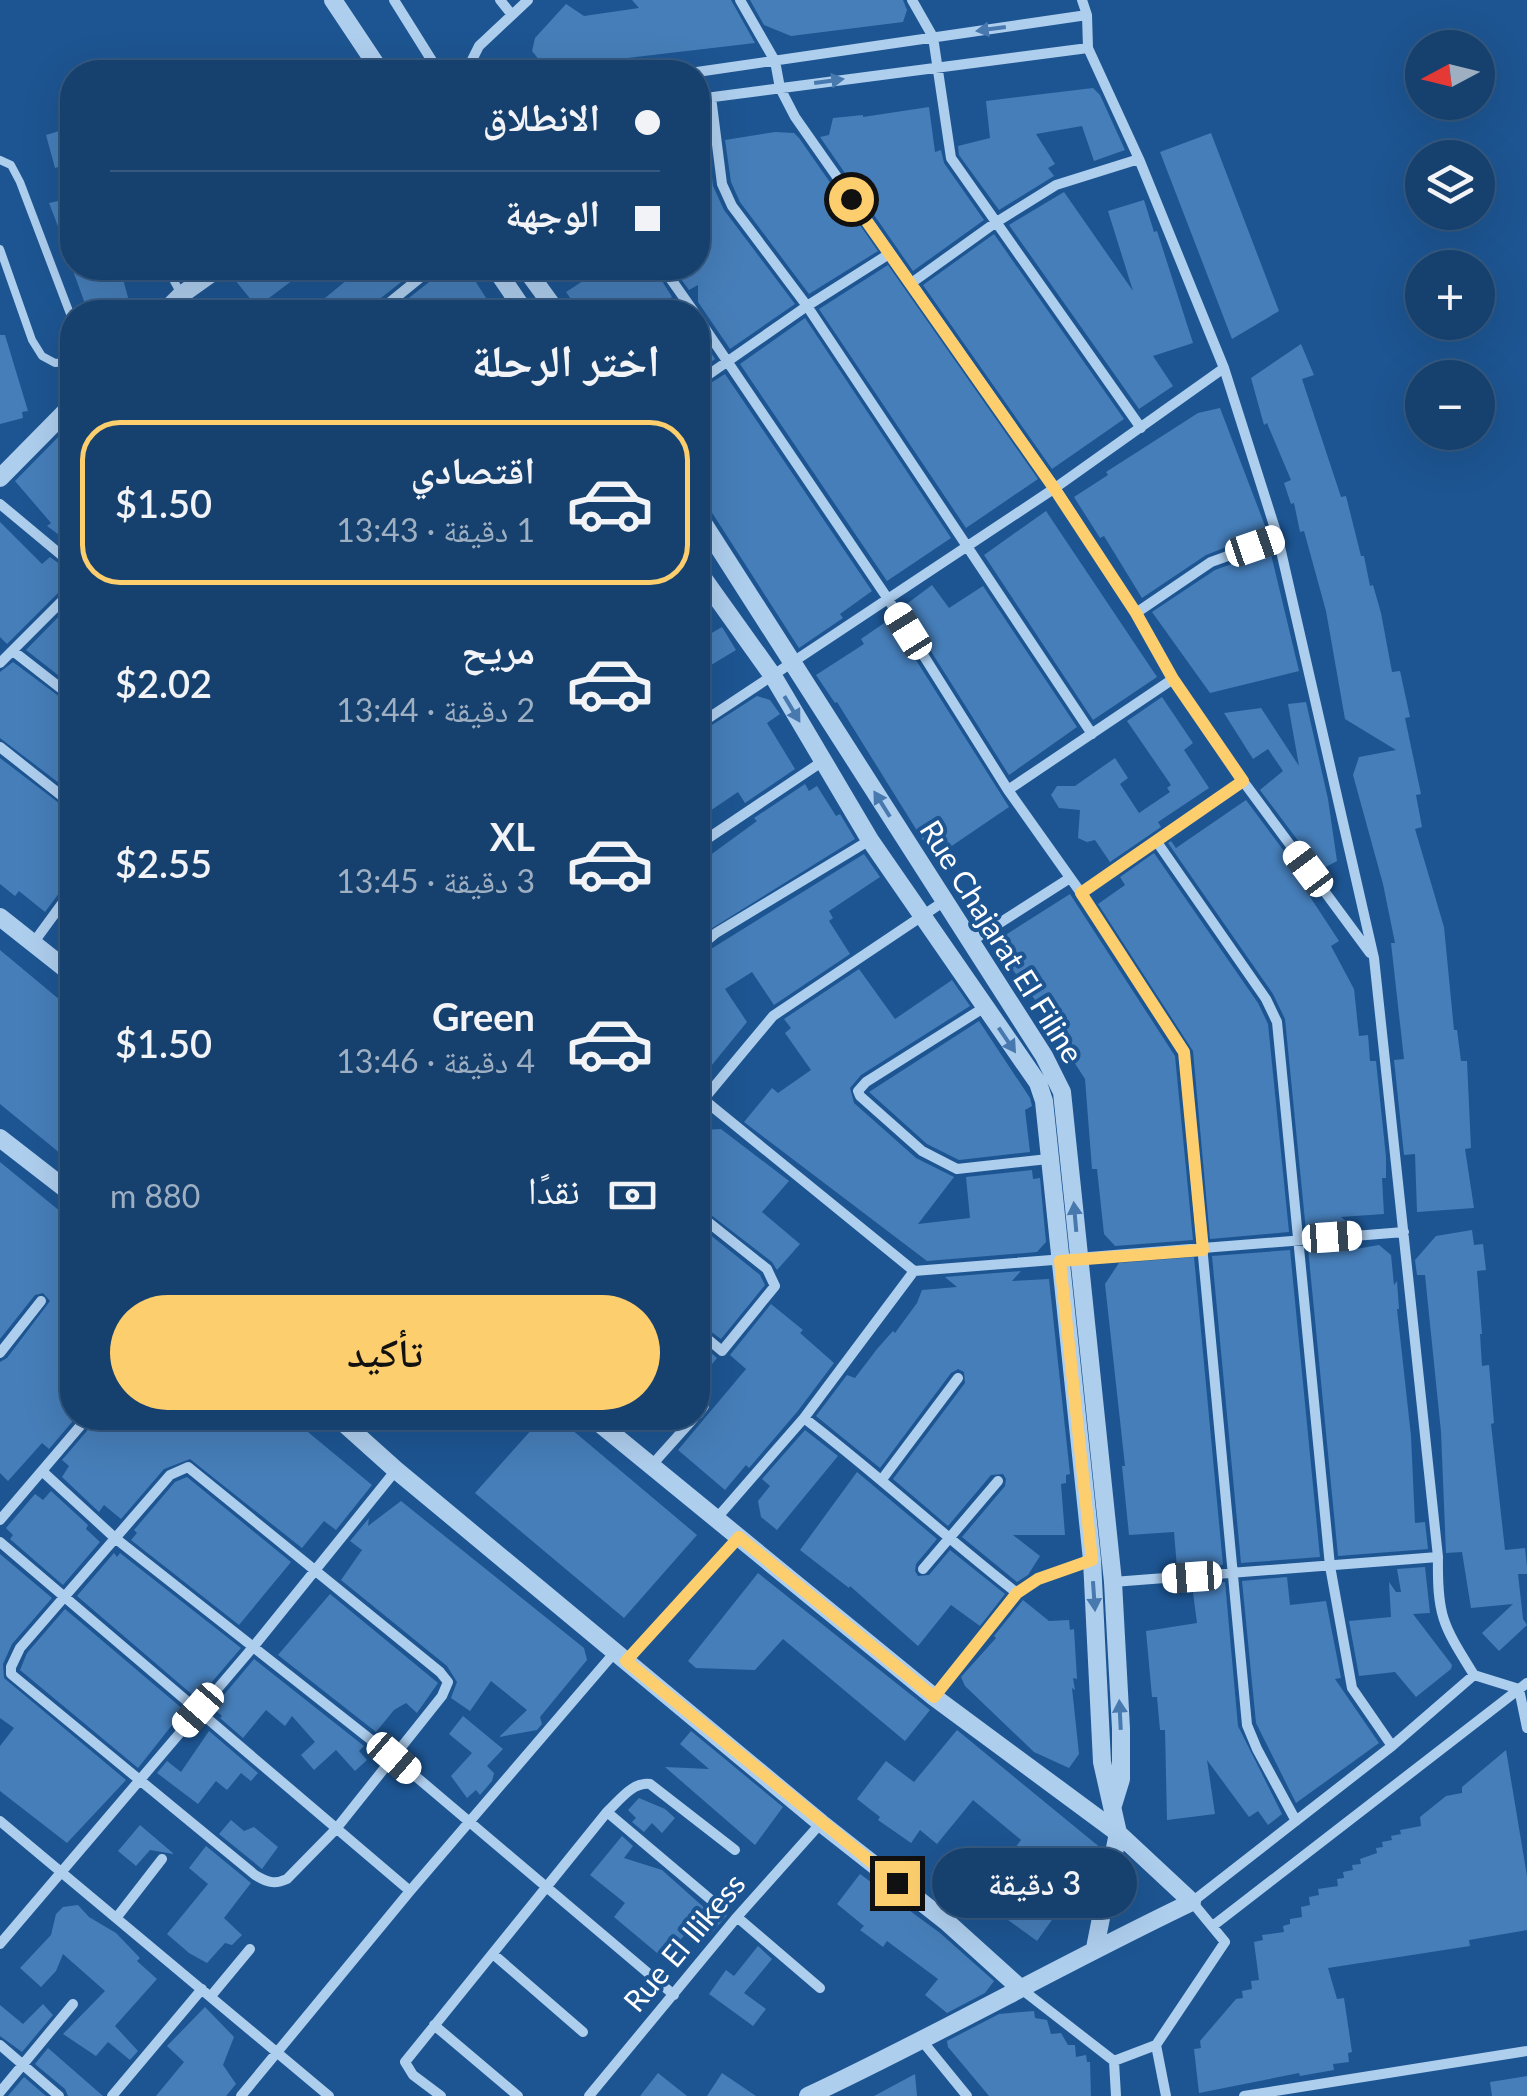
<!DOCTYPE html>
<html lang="ar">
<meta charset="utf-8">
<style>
:root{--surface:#16406e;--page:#234b76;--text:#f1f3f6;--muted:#9eafc2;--line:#355981;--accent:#fdce6d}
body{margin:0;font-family:Lato,"Noto Naskh Arabic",sans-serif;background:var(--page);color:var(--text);direction:rtl;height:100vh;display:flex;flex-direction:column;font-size:38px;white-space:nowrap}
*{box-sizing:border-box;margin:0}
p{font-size:32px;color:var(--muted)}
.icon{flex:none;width:55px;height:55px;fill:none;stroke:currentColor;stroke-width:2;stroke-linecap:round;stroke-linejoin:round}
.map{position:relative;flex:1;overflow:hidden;direction:ltr}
.sheet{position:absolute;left:60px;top:300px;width:650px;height:1130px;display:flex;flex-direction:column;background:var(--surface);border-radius:40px;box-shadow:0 10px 40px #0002,0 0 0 2px var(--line);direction:rtl}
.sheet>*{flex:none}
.guide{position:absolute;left:60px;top:60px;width:650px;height:220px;border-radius:40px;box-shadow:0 10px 40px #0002,0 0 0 2px var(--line);direction:rtl;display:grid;align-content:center;height:220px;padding:0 50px;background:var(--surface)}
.needle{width:65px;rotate:263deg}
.fabs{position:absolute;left:1405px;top:30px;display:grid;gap:20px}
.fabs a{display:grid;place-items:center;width:90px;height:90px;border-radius:50%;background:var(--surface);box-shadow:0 10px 40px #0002,0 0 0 2px var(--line);font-size:50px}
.end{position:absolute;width:45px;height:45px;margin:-22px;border:12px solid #fdce6d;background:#111;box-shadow:0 0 0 5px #111}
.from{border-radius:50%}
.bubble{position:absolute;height:70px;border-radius:35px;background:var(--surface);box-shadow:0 10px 40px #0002,0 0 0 2px var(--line);font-size:32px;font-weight:600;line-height:70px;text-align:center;direction:rtl}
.car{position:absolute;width:30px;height:60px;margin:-30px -15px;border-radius:12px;box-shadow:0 0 8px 2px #0007;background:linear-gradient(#fff 24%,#345 0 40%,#fff 0 76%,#345 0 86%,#fff 0)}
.guide b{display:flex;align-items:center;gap:35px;height:95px;font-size:38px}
.guide b+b{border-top:2px solid var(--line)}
.guide i{width:25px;height:25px;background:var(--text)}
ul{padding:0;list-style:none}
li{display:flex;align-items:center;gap:30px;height:165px;margin:0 20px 15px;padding:0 30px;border:5px solid transparent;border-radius:40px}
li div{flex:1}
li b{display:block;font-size:38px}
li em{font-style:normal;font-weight:600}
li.active{border-color:var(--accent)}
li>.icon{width:90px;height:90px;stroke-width:1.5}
h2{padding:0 50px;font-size:45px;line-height:120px}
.pay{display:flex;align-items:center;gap:25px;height:110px;padding:0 50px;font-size:38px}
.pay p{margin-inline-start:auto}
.action{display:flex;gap:20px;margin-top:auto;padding:20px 50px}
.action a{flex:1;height:115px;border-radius:60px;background:var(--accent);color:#111;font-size:40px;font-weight:600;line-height:115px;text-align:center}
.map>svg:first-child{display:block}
.building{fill:#467eb9}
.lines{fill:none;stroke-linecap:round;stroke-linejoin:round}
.service{stroke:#aeceee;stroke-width:8}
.minor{stroke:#aeceee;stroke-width:10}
.tertiary{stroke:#aeceee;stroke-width:18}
.oneway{fill:#4879ae}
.route{stroke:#fdce6d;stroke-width:12}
.labels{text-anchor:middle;stroke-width:8;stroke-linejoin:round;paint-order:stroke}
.street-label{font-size:30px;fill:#fff;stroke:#1d5592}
</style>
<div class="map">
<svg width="1527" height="2096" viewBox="0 0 1527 2096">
<rect width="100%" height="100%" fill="#1d5592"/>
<path class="building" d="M632,0H731L755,43L559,66L540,61L532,51L535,38L566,4L584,16L639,8Z
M750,0H903L907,10L903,22L791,36L764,25Z
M1093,88L1100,95L1125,150L1094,161L1082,126L1036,134L1055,164L1048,168L1054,176L999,210L959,155L958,146L990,138L986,101Z
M929,107L935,152L941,150L944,163L984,220L913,271L820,137L829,135L833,118L863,115V117Z
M72,127V163L55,168L46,135Z
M775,132L794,133L799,138L878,251L809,294L740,202L731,182L725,140Z
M1211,133L1279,311L1232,339L1160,152Z
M708,142L713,186L724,210L795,304L730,349L698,302V285L689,290L673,268H698V144Z
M1064,192L1133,291L1108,211L1144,200L1154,232L1157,231L1193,343L1153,356L1173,386L1139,409L1009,225Z
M72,198V260H71L49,203Z
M994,234L1124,419L1052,469L923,285Z
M888,265L1038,479L966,528L819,309Z
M72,268H120L132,312H88Z
M231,268H309L257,307L230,274Z
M346,268H419L372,305L369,312H308L353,275Z
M441,268H467L495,312H391L438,275Z
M603,268H654L672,297L647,312H580L566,292Z
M805,318L951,538L887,581L740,364Z
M698,333L715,359L698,372Z
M0,335H5L28,411L22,412L23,418L0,424Z
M1301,344L1314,375L1302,379L1341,497L1346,496L1361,556H1364L1370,586L1373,585L1381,613L1392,672L1400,671L1410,717L1405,718L1421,794L1416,795L1422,827L1415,829L1444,927L1454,1030H1457L1461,1061H1467L1471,1148L1465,1149L1474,1208L1417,1212L1415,1154L1404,1155L1394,1060L1404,1059L1391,943H1395L1383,884L1353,775L1359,757L1396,750L1345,719L1326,611L1304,531L1300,532L1294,503L1291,504L1284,483L1291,480L1267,423L1264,425L1251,378Z
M725,374L872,591L840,614L843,618L799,648L709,508L698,497V487L712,478L698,456V433L706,428L698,416V391Z
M1220,408L1267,531L1206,555L1142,598L1104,536L1100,538L1074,497L1108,475L1106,472L1198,413Z
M72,423V553L62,544L66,540L47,526L51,523L15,481Z
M1046,511L1157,677L1093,720L984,555Z
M0,522L42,564L50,557L72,573V582L66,585L7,644L0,637Z
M1270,550L1299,671L1210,693L1152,612L1215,570Z
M932,585L949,608L983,586L1077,727L1009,775L905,610L904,606Z
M72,603V686L26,650Z
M890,619L1009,807L934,858L837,702L835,703L816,675L864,644L861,639Z
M722,627L736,650L698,673V641Z
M13,662L72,706V793L0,738V672Z
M757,696L770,700L780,714L767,723L795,769L745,803L738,792L698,819V734Z
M1162,697L1193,743L1184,750L1209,788L1158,822L1161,827L1110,862L1095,840L1087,842L1078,838L1080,810L1059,808L1051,795L1057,786H1075L1115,758L1128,778L1120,784L1139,813L1170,792L1167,788L1171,785L1127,721Z
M1306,702L1328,799L1337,861L1320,870L1260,790L1283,771L1268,749L1253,759L1224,713L1261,708L1299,766L1288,704Z
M0,758L72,813V881L65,885L45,912L19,891L15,896L0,884Z
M805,784L809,791L817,786L836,816L840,814L855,839L698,937V864L757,821L754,818Z
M1246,800L1304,878L1299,880L1339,941L1331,946L1354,989L1359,1036L1368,1035L1370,1061H1376L1386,1157V1178H1382L1384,1214L1341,1217L1354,1227L1306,1231L1285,1019L1273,994L1168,843L1171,841L1176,848Z
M1154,853L1258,1003L1268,1024L1289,1232L1210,1239L1193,1051L1098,904L1125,885L1120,877Z
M864,854L880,877L829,911L833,918L829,921L850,954L774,1005L752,972L725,989L747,1022L698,1082V957Z
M1070,894L1175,1056L1193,1240L1115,1246L1104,1234L1097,1169H1092L1085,1079L1047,1020L1049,1019L1013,970L996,941Z
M0,950L72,1010V1163L0,1104Z
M859,969L895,1019L952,980L970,1006L861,1075L850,1088L854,1103L916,1158L954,1177L918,1224L970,1218L966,1177L1032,1170L1033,1179L1040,1178L1046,1242L1037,1252L927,1261L744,1122L772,1088L778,1093L811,1070L785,1033L791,1028L784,1019Z
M979,1021L1030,1098L1032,1106L1025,1110L1030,1152L959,1160L927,1144L869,1092Z
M721,1129L789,1181L762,1212L800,1244L777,1270L772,1262L698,1205V1135L702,1130Z
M0,1162L72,1221V1422L49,1449L42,1443L8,1481L0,1473V1362L7,1358L50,1301L43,1293L35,1295L0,1339Z
M698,1225L760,1275L765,1285L721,1339L698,1322Z
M1472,1230L1474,1245L1483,1244L1486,1270L1477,1271L1482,1334H1480L1482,1366L1489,1365L1494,1423L1491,1424L1505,1550L1525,1548L1527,1567V1574H1518L1523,1619L1527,1625L1499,1651L1482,1633L1513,1604L1471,1608L1462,1552L1446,1553L1441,1432L1425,1275H1417L1415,1260L1436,1236Z
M1356,1245V1249L1379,1245L1391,1255L1394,1285L1397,1281L1399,1309H1397L1411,1436L1415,1523L1425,1522L1428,1549L1338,1556L1308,1248Z
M1290,1250L1320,1557L1241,1563L1212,1256Z
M1194,1257L1223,1565L1177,1568L1174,1532L1129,1535L1122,1466H1125L1105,1284L1119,1263Z
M1021,1271L1012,1281L1049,1279L1070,1474L1066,1475V1483L1061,1484L1065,1535H1013L1040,1556L1028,1575L1017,1582L962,1537L1005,1486L1006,1479L1003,1474L991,1475L948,1526L893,1479L965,1383L964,1372L958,1369L951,1373L880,1468L816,1416L847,1375L855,1378L877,1349L893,1331L895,1333L917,1303L922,1290L957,1287L945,1277Z
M771,1304L803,1330L800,1333L834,1363L797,1412L749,1468L746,1465L725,1490L678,1450L746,1369L730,1355Z
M698,1342L717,1358L698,1381Z
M98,1418H291L372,1485L336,1530L324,1521L302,1548L190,1459L164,1469L121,1519L104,1505L99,1512L62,1477L69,1466L62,1460Z
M542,1418H558L697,1535L624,1618L475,1493Z
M805,1430L838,1456L777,1530L761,1517L758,1501L770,1486L762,1479Z
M857,1472L937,1539L916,1564L915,1571L918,1576L929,1575L950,1550L1005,1594L980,1626L951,1605L918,1646L850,1586L849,1588L800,1550Z
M187,1477L291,1562L239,1625L131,1540L137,1533L134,1530L175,1482Z
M51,1491L88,1525L86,1529L100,1542L63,1585L10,1539L13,1535L6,1528L35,1494L43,1500Z
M401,1501L584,1648L587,1660L540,1717L542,1724L537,1730L499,1737L527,1710L491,1681L470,1711L451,1698L457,1682L447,1666L341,1580L362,1550L350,1541L369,1518L368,1526Z
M114,1553L117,1557L120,1553L241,1648L199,1697H195L77,1596Z
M0,1554L52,1598L12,1644L3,1664L4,1678L126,1780L67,1843L0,1791V1746L14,1728L0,1718Z
M1425,1567L1430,1613L1413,1614L1452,1665L1451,1669L1416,1697L1395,1672L1359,1676L1349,1621L1391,1617L1389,1582L1396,1592H1401L1397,1569Z
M758,1573L930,1710L905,1741L783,1639L755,1670L696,1668L688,1661Z
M1287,1577L1290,1605L1326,1601L1341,1678L1335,1679L1379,1743L1296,1803L1256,1723L1242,1581Z
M1225,1582L1238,1726L1282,1814L1268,1825L1258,1811L1249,1817L1207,1760L1215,1814L1167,1820L1165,1730H1160L1157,1697H1152L1146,1631L1197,1623L1192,1585Z
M330,1594L438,1683L417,1713L406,1703L394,1710L376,1732L278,1655Z
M1023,1600L1049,1621L1069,1620L1070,1630L1074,1629L1077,1679L1073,1678L1075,1690L1072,1688L1079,1754L1069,1768L1034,1752L965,1686L961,1677L996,1638L994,1636Z
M65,1609L184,1710L138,1768L20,1670L27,1653Z
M254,1659L364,1746L359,1751L367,1760L355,1771L336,1750L314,1770L301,1755L315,1742L292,1716L285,1726L266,1710L243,1738L220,1718L222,1716L213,1708Z
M463,1716L503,1749L487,1766L494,1773L492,1781L480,1795L476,1790L467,1798L451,1776L472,1753L449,1734Z
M957,1730L1102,1849L1037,1941L978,1898L1021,1840L973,1800L937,1844L920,1830L911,1843L878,1820L880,1817L857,1799L886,1761L914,1782Z
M209,1731L258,1773L251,1781L241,1773L227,1790L216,1781L198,1804L157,1773L167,1761L181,1772Z
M691,1731L783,1807L755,1845L665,1767L709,1769L680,1744Z
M1506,1750L1527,1876V1930L1469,1940L1470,1946L1328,1968L1337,1999L1344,1998L1352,2052L1348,2053L1349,2062L1333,2064L1334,2070L1300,2076L1299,2073L1199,2093L1194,2049L1201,2048L1200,2041L1236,1999L1243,1998L1242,1991L1252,1989L1251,1981L1259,1980L1254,1942L1263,1940L1262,1935L1284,1932L1283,1926L1290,1924V1919L1302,1917L1301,1907L1310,1905L1309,1897L1319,1895L1318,1889L1338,1886L1337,1879L1344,1878L1343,1872L1353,1870L1352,1865L1361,1864L1360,1859L1377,1853L1376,1848L1383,1847L1382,1842L1392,1840L1391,1836L1401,1834L1400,1830L1421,1826L1420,1817L1446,1796L1462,1793V1787Z
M639,1798L665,1809L675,1818L662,1833L652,1823L644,1832L632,1822L636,1818L628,1810Z
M231,1820L244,1831L254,1827L278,1847L262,1869L219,1834Z
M140,1825L174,1854L150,1850L136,1866L118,1851Z
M622,1836L633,1846L624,1858L662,1870L709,1912L718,1902L727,1915L710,1935L696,1923L663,1958L614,1917L625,1903L590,1875Z
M206,1846L251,1883L224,1918L242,1935L232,1945L225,1943L207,1963L189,1953L167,1934L208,1884L189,1868Z
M860,1874L940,1933L994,1981L985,1993L947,2013L925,1995L938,1979L887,1941L883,1947L860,1930L864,1926L837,1904Z
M78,1905L89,1917L116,1933L140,1958L137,1961L157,1979L115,2026L138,2051L130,2060L108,2042L96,2056L63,2034L105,1991L63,1954L56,1971L41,1987L20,1968L51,1935L56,1914L63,1907Z
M758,1946L772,1959L744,1993L766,2009L753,2026L709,1994L726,1970L734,1976Z
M43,2004L53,2015L22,2052L0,2036V2005L23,2024Z
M205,2007L234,2037L223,2065L236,2084L226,2096H156L184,2062L167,2046Z
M1034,2011L1035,2018L1047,2020L1051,2034L1061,2033L1068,2045H1075L1076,2057L1086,2055L1087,2062H1090L1091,2096H989L948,2047L947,2041L999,2014Z
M48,2048L103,2096H68L65,2089L35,2064Z
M658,2073L687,2096H640Z
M722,2073L756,2096H707Z
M915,2074L917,2096H874Z
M1527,2076V2096H1492L1490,2082Z
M24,2077L46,2096H8Z"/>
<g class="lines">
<path class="service" d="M0,160L11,165L20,182L72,319
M0,249L32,340L42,356L55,363L68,362L72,357
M167,268L181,294"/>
<path class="minor" d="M394,0L439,72
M500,0L512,15
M740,0L775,61L780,88L795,117L1055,488L1136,613L1173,679L1243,781L1370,953
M912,0L933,37L951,158L1141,428
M1082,0L1087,15L1088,48L1139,159L1224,368L1278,538L1374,958L1438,1557C1437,1617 1443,1625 1474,1675
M466,72L479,46L528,0
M697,72L1087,15
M711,97L722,184L732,206L807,306L1092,734
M698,99L1088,48
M663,268L694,312
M910,284L995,223L1056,185L1139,159
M181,295L195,312
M378,312L432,268
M698,318L888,599L1008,790L1081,893L1184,1053L1247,1725L1257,1749L1296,1821
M698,382L807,306L889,254
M0,504L72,564
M1136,613L1211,562L1278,538
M13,651L72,697
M0,663L72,591
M698,725L1055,488L1224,368
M0,747L72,804
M1008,790L1173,679
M1157,842L1266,999L1277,1022L1330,1566L1352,1688L1392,1746
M698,845L823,761
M1081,893L1243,781
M34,942L72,890
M970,942L1070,878
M698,948L716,933L870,840
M985,1007L866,1082L858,1091L860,1096L922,1151L957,1169L1048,1159
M698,1095L914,1271L1404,1232
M698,1106L773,1016L943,902
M698,1214L767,1269L775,1286L722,1351L698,1331
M0,1353L41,1301
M698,1414L704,1406
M804,1418C877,1474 944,1536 1017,1593
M651,1466L694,1418
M188,1467L440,1672L448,1682L442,1696L336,1829L287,1879C274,1885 267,1882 255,1875L11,1674V1667L20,1648L170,1475Z
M42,1471L115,1538L394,1758L674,1995
M883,1478L958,1378
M716,1519L804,1418L914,1271
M0,1520L87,1418
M0,1542L410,1891
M923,1569L998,1481
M1113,1582L1438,1557
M626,1661L739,1537
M934,1697L1017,1593L1038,1579L1093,1559
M607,1812L710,1899
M0,1821L329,2096
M117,1917L162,1859
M737,1917L820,1988
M1214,1925L1527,1683
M0,1944L254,1646L396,1470
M493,1954L583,2032
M1020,1988L1114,2061L1156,2045
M211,1996L250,1949
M434,2025L518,2096
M923,2042L967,2096
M0,2045L59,2096
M1114,2061L1116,2096
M0,2092L73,2004
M112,2096L202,1989
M241,2096L410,1891L615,1652
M441,2096L413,2075L405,2062L607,1812C620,1800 632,1782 650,1784L735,1850
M589,2096L737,1917L821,1823
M1166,2096L1156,2045L1225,1942L1192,1902L1392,1746L1474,1675L1519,1689L1527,1728
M1244,2096L1527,2051"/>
<path class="tertiary" d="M333,0L381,72
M495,268L525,312
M525,268L557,312
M164,312L181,295L219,268
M0,478L72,405
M698,515L1044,1056L1062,1092L1113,1582L1121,1729V1779L1113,1805
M698,571L773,676L870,840L1038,1083L1044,1101L1092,1560L1102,1762L1118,1833L1095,1948
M0,917L72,974
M0,1138L72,1194
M338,1418L396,1470L821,1823L948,1923L1020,1988
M593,1418L934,1697L1118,1833L1192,1902C1062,1964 938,2035 808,2096"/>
</g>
<defs><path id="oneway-solid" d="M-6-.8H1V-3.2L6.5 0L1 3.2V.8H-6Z" transform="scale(2.5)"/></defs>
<g class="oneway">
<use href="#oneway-solid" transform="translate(991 29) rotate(172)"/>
<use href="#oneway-solid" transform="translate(829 81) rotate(-8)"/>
<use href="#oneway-solid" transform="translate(792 709) rotate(59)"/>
<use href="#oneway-solid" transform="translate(882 804) rotate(-122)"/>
<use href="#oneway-solid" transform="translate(1007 1040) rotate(56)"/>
<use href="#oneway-solid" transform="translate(1075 1217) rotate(-95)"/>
<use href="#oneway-solid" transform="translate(1094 1596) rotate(86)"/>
<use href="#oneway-solid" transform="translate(1120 1715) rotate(-93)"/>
</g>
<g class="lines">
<path class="route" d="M851,199L1054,488L1136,613L1173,679L1243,781L1081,893L1184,1052L1203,1250L1060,1261L1092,1560L1038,1579L1017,1593L934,1697L739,1537L626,1661L897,1883"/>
</g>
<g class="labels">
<g class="street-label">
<text transform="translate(1001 942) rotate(58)" y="10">Rue Chajarat El Filine</text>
<text transform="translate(685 1943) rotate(-50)" y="10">Rue El Ilikess</text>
</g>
</g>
</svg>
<div class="fabs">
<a><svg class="needle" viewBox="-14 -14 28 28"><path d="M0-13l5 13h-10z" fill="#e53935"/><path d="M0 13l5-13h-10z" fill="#9eafc2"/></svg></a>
<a><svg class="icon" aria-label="layers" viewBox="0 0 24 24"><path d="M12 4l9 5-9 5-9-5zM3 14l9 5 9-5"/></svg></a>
<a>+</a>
<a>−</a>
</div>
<i class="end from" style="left:851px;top:199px"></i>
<i class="end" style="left:897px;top:1883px"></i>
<div class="bubble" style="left:932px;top:1848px;width:205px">3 دقيقة</div>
<i class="car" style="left:1255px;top:546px;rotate:71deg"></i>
<i class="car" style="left:908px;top:631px;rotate:328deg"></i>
<i class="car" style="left:1308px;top:869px;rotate:323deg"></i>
<i class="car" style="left:1332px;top:1237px;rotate:86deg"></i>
<i class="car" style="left:1192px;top:1577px;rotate:266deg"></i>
<i class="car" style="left:198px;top:1710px;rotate:221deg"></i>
<i class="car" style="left:394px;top:1758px;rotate:131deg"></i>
<div class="guide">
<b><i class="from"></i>الانطلاق</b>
<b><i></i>الوجهة</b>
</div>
<section class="sheet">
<h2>اختر الرحلة</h2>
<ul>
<li class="active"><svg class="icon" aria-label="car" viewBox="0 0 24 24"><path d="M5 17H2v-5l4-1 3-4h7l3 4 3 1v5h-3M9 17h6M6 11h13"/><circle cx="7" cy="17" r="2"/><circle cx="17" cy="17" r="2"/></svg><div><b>اقتصادي</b><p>1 دقيقة · 13:43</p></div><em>$1.50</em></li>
<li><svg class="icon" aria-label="car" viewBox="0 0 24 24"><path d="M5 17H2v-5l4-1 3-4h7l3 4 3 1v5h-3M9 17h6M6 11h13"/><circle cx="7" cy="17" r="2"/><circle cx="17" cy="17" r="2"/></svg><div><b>مريح</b><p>2 دقيقة · 13:44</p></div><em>$2.02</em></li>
<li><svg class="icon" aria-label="car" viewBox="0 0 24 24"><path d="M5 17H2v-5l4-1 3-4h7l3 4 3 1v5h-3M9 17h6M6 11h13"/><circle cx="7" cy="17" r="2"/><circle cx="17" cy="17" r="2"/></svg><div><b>XL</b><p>3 دقيقة · 13:45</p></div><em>$2.55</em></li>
<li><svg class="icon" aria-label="car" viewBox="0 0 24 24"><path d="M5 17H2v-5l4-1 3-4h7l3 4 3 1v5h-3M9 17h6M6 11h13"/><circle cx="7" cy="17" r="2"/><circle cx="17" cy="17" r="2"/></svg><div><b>Green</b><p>4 دقيقة · 13:46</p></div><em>$1.50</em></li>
</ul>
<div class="pay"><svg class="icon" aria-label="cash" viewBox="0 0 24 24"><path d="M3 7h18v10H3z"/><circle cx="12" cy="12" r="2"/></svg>نقدًا<p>880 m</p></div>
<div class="action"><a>تأكيد</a></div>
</section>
</div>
